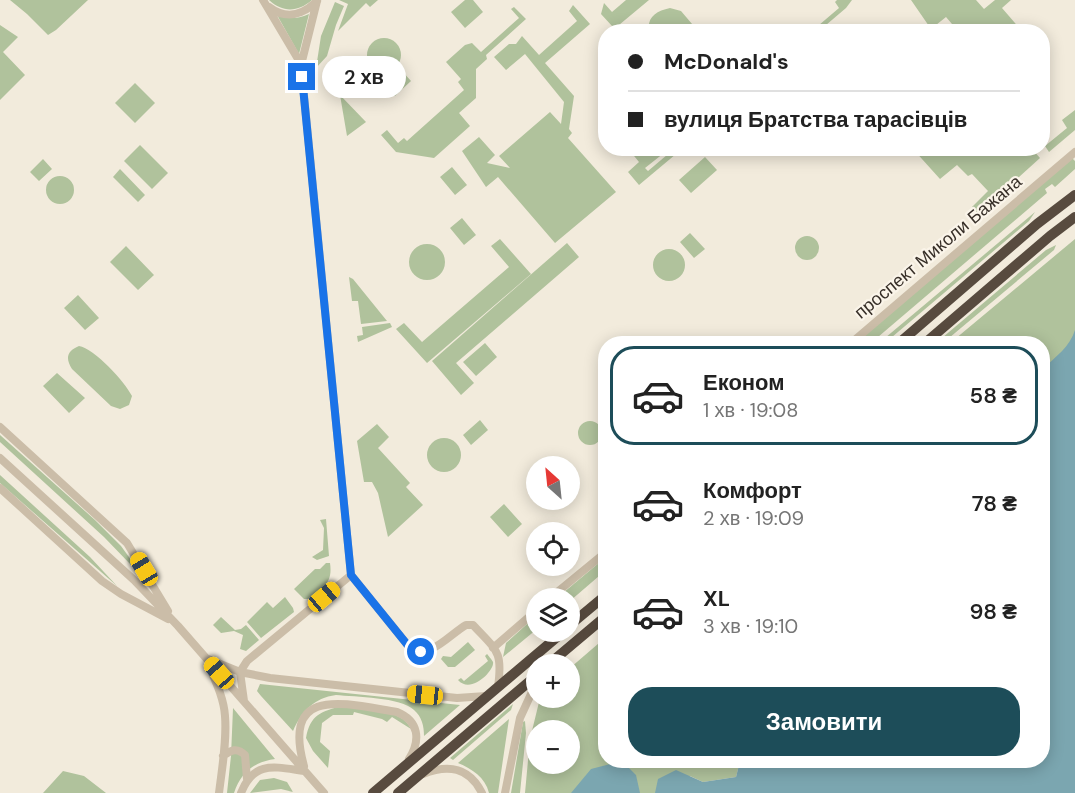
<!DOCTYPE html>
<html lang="uk">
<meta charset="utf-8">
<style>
:root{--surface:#fff;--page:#f6f6f6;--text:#222;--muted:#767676;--line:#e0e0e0;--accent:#1d4d59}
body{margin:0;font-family:"DM Sans",sans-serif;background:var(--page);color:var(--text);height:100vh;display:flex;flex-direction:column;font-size:22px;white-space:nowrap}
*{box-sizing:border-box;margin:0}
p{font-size:20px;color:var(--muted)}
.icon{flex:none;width:33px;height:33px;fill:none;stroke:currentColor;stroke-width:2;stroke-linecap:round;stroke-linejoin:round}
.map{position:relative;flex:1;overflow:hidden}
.drawer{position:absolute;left:598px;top:336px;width:452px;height:432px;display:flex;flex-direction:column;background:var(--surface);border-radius:24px;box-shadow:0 3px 15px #0003}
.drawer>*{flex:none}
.top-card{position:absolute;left:598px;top:24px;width:452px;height:132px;border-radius:24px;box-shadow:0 3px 15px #0003;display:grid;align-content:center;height:132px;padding:0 30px;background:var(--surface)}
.needle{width:39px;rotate:333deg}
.fabs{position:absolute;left:526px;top:456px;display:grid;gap:12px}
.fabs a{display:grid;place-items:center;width:54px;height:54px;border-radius:50%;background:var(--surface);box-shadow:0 3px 15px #0003;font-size:30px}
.end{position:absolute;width:27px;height:27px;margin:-14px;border:8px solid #1a73e8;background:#fff;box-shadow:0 0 0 3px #fff}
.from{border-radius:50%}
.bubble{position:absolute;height:42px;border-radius:21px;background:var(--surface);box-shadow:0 3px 15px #0003;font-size:20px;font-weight:600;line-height:42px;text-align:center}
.car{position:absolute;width:18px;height:36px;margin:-18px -9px;border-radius:8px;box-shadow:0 0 4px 2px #0007;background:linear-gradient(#f5c518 24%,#345 0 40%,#f5c518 0 76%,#345 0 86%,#f5c518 0)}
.top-card b{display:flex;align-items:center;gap:21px;height:57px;font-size:22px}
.top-card b+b{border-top:2px solid var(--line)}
.top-card i{width:15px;height:15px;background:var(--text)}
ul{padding:10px 0 0;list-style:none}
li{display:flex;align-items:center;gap:18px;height:99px;margin:0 12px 9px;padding:0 18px;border:3px solid transparent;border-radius:24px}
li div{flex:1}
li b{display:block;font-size:22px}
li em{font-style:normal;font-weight:600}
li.on{border-color:var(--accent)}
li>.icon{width:54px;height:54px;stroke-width:1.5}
.action{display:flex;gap:12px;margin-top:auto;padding:12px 30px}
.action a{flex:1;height:69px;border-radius:24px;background:var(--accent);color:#fff;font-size:24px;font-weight:600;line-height:69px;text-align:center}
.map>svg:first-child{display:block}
.green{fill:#b0c29c;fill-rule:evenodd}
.water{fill:#7ba6b0}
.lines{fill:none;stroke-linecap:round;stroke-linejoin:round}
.minor{stroke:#cbbda8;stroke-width:8}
.highway{stroke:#584b3f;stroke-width:10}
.route{stroke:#1a73e8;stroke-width:8}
.labels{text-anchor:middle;stroke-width:4.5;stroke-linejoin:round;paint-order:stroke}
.street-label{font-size:18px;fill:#372f28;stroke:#faf4e9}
</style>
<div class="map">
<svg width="1075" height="793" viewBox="0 0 1075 793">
<rect width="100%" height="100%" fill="#f2ebdc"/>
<path class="green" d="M10,0H88L56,30L48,35L27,14Z
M269,0H312C298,12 283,13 269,0Z
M339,0H378L370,7L366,3L338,31L348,4Z
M465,0H473L483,12L465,28L451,12Z
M626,0H649L619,25L612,26L601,14L604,3L612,12Z
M837,0H852L846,8L819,31H812L839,8L835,2Z
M911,0H976L984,9L995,0H1011L1002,8L1022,31L967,32L965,29L958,31L946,17L931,29Z
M335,2L344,6L336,25L327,56L316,68L321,36Z
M573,5L590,24L545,63L574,96L569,129L572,133L568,138L616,192L555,243L498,177L486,187L462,151L479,137L495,155L487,163L510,168L499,156L550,112L561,124L564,102L525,54L506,70L494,57L509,44H516L522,36L539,55L577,21L569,11Z
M514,7L526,19L486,55L487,59L476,69V98L459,113L470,126L434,158L396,152L381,135L387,130L398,143L404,138L407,141L464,90L458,82L461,79L446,62L465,45L472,43L481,52L519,18L511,9Z
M670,8L681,11L698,31H649C647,17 656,11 670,8Z
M309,14L299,54L277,15C289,19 298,19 309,14Z
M0,25L18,37L3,52L25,75L0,100Z
M367 55a17 17 0 1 1 34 0a17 17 0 1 1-34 0Z
M402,71L411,81L395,96L385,85Z
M135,83L155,103L135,123L115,103Z
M340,95L366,122L347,136Z
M1075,110V130L1049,152L1045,146L1067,128L1062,120Z
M140,145L168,173L152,189L124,161Z
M961,148L963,150L965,148L1032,149L1040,158L978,214L972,207L988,191L972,174L968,176L957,165L940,179L913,149Z
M633,149H669L645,168L648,171L674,149H682L639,185L628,172L639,162L630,151Z
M705,157L717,170L691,193L679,180Z
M1072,158L1075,161V169L1055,187L1052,184L1045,189L1047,193L871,343L854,344Z
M43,159L52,169L39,181L30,172Z
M452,167L467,185L455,195L440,177Z
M120,169L145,195L138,202L113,177Z
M46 190a14 14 0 1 1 28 0a14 14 0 1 1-28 0Z
M1035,212L1029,221L885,343H879Z
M462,218L476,235L464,245L450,228Z
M690,233L705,249L694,258L680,242Z
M795 248a12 12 0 1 1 24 0a12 12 0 1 1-24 0Z
M500,239L531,274L427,363L396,329L404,323L422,342L509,267L491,246Z
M1075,239V366L1043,414L1042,344H949Z
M567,243L579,257L456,363L474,383L461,395L432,361Z
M409 262a18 18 0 1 1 36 0a18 18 0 1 1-36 0Z
M1056,245L1054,250L943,343H936L1046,250Z
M126,246L154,275L138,290L110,262Z
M653 265a16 16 0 1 1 32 0a16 16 0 1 1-32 0Z
M349,277L353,279L387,321L361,324L358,301H352Z
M78,295L99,318L85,330L64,308Z
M390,323L392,327L358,342L357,336L363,335L362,327Z
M485,343L497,357L476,376L463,362Z
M79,346C94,348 125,382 132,396L129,405L120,409L111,406L72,369C65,358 67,351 79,346Z
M57,373L85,398L69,413L43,386Z
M480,420L488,430L471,445L463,435Z
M578 433a12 12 0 1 1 24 0a12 12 0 1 1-24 0Z
M377,424L389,437L378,448L410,483L406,487L423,505L388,537L378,493L372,482H364L357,441Z
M0,435L95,520L121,546L134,564L131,565L104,537L0,442Z
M427 455a17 17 0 1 1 34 0a17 17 0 1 1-34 0Z
M0,475L90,557L117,586L0,483Z
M504,504L522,524L508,537L490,517Z
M326,519L329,556L317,560L312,557L323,550L324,528L320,520Z
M606,557V570L570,601V598H557Z
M326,563H330C333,584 323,587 308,599H304L294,589L315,569H320Z
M285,597L293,608L294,612L261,638L247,622L267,602L273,608Z
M537,615V629L503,657L506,643Z
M221,617L235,630L241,629L246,625L259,640L246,651L240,649L243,635L234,631L221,633L213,625Z
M606,637V760L742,761L739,765L736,777L703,782L690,776L660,793H525L530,739L540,698H570V668ZM537,730H570V764H537Z
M468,642L475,650L455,667H448L441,659L443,656L451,657Z
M487,654C488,655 492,660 493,662C495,670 471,695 458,680L461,678L464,681L488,661L485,656Z
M260,684L460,705L424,736C424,726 422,717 414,710C401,697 355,697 336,695C314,698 302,711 293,731L261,696L257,691Z
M513,704L511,710L453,760L450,758Z
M343,706C363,709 402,708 411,729L392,717L387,722L382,719L354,712L353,715H333L322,723L320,742L330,751L328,768L313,751L306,738C310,715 321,711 343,706Z
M233,708L275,759C254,762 241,772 234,793H227L231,756Z
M509,719L498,793H489C485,777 472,769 458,763Z
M525,721L526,733L520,793H511L523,722Z
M63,771L84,776L106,793H43Z
M274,778L287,782L293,792L281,789L250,793L260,780Z"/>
<path class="water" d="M1075,330V793H655L658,779L676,770L703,782L736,777L740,761L1042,760V403L1045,400L1043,369C1055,357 1070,347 1075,330Z
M622,761L636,775L640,793H571L591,769Z"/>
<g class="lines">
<path class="minor" d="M263,0L301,64
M317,1L301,65L351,575L410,648C429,661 450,634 466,625H473C497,651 503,651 498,687
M269,7C286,20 303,15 317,1
M850,344L1075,152
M0,427L127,543L168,611
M0,458L134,580L178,626L324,793
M0,488L102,581L121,594L168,619
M550,598L606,552
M493,648L537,610
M208,659L240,672L270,678L457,698L486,696
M209,666C216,682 224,699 225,716C227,741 222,768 219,793
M244,701L240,672L247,661L351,575
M223,756C231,750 237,747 245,755L247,779
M304,766C281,684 347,704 397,712C419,721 421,740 409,759
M423,774C448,764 469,767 482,793
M241,793C254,760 275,767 304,771
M505,793L520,718L537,681"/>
<path class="highway" d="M898,344L1037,224L1075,195
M924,344L1050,236L1075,217
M570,625L606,595
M549,664L606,616
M373,793L563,632
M398,793L537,675"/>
</g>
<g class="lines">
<path class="route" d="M302,77L351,575L410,648L421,652"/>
</g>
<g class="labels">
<g class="street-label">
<text transform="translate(938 247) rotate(-40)" y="6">проспект Миколи Бажана</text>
</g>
</g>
</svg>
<div class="fabs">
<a><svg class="needle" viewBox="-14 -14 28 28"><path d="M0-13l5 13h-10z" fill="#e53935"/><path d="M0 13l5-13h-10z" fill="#767676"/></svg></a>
<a><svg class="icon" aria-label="locate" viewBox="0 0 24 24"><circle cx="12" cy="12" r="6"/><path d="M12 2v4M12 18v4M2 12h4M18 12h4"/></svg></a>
<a><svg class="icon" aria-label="layers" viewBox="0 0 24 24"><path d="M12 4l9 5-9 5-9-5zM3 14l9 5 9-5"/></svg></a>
<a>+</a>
<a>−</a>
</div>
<i class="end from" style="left:421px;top:652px"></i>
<i class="end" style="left:302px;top:77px"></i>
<div class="bubble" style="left:322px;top:56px;width:84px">2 хв</div>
<i class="car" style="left:144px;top:569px;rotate:329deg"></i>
<i class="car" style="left:324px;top:597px;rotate:50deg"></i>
<i class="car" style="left:219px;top:673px;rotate:319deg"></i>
<i class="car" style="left:425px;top:695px;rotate:276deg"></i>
<div class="top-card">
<b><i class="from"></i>McDonald's</b>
<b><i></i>вулиця Братства тарасівців</b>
</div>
<section class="drawer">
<ul>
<li class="on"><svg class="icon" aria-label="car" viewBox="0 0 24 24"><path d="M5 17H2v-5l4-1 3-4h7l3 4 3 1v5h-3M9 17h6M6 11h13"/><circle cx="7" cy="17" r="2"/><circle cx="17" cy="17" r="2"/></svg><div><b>Економ</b><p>1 хв · 19:08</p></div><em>58 ₴</em></li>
<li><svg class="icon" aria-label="car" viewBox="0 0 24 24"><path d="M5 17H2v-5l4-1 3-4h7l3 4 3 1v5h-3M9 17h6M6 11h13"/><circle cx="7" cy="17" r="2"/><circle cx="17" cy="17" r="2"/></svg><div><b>Комфорт</b><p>2 хв · 19:09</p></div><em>78 ₴</em></li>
<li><svg class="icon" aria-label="car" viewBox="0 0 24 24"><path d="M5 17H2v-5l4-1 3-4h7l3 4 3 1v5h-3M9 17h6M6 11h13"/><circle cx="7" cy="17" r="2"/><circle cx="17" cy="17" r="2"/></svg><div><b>XL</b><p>3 хв · 19:10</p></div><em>98 ₴</em></li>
</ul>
<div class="action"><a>Замовити</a></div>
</section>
</div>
